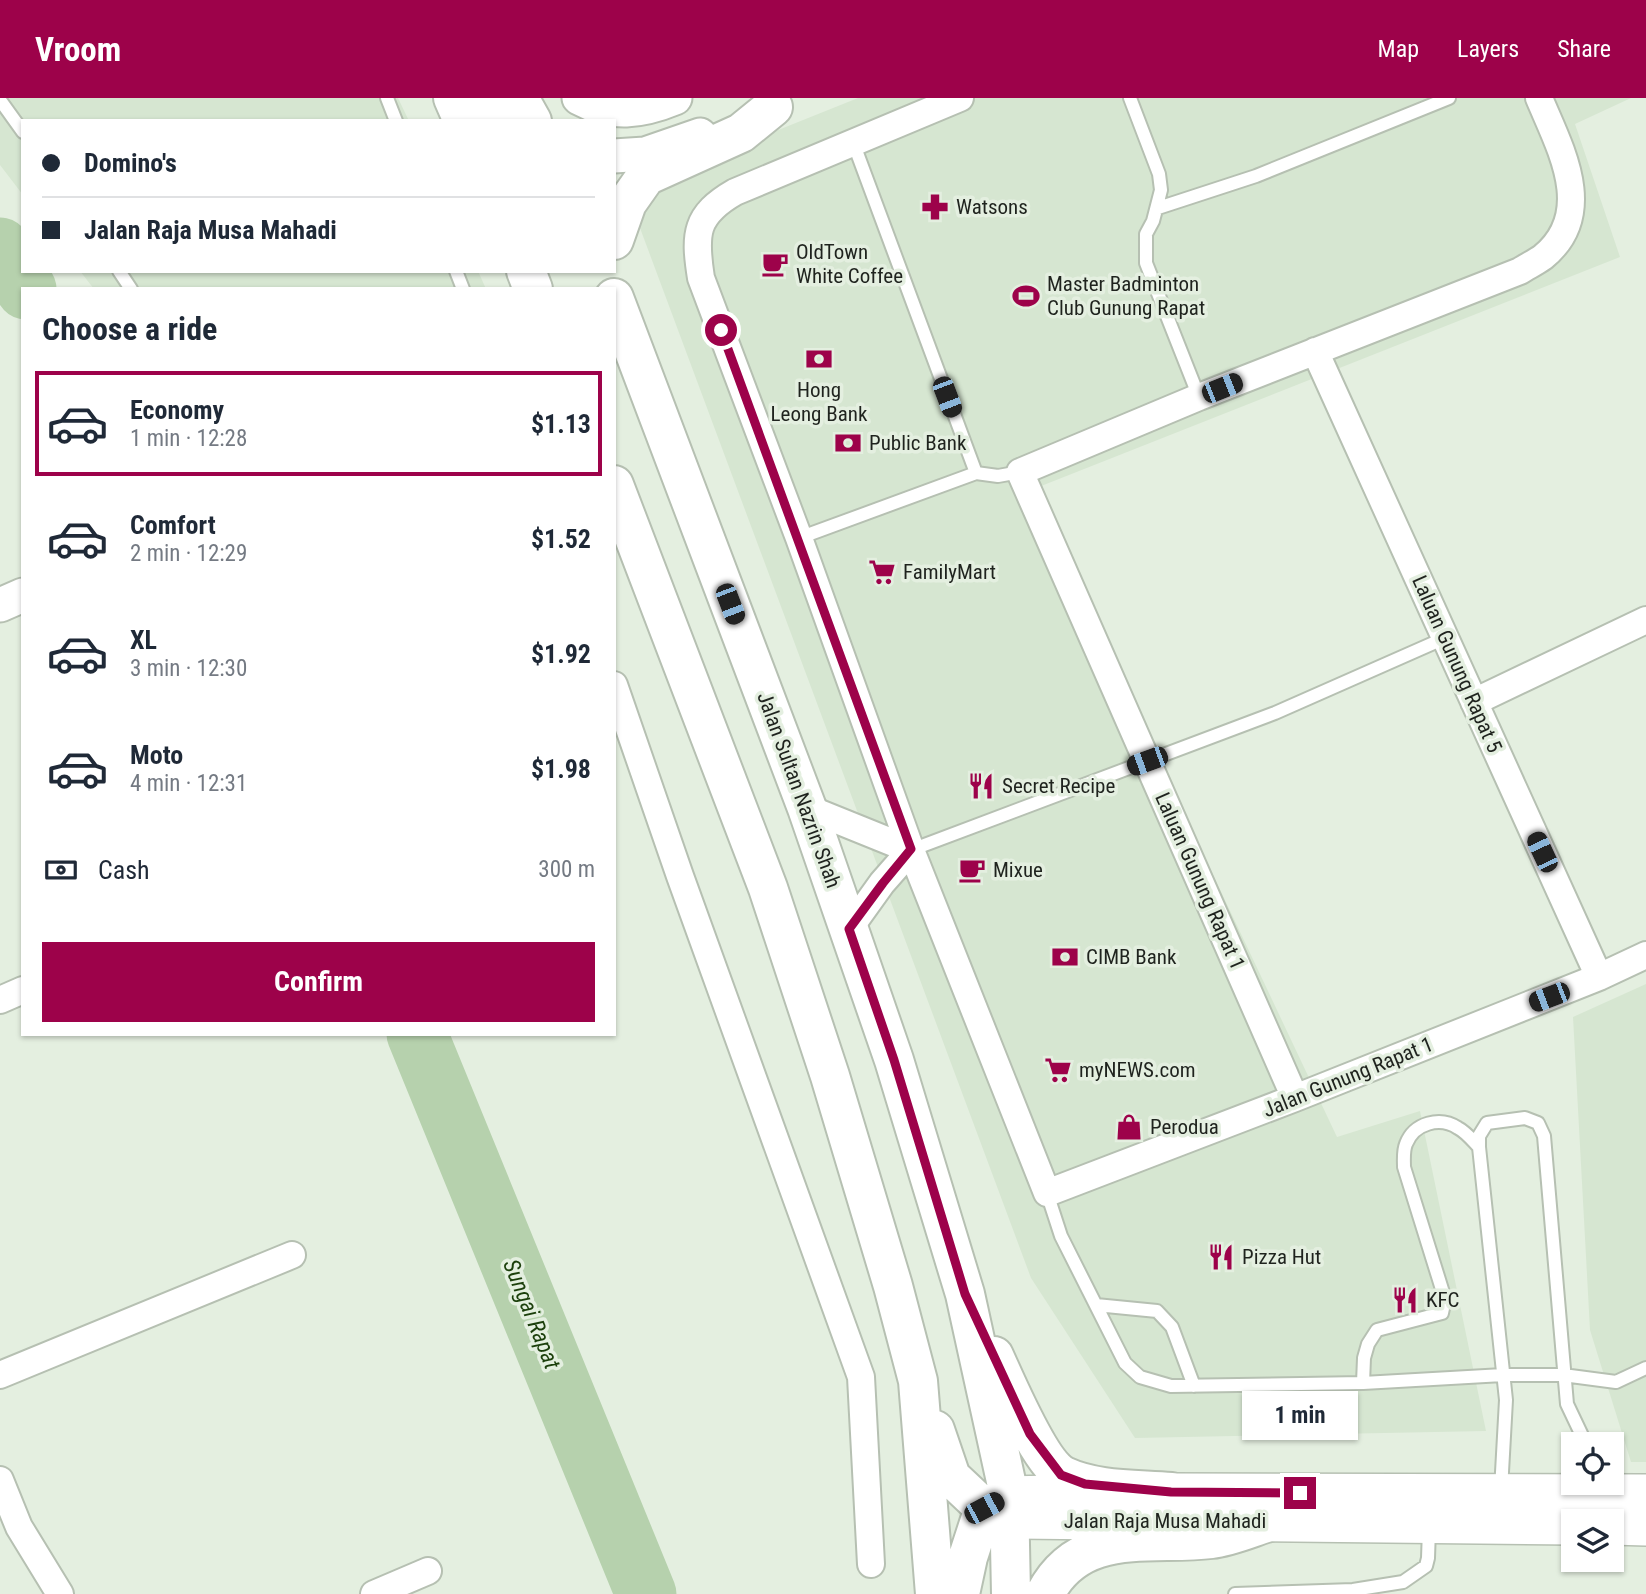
<!DOCTYPE html>
<meta charset="utf-8">
<style>
:root{--surface:#fff;--page:#f6f6f7;--text:#1f2937;--muted:#747a83;--line:#e0e1e3;--accent:#9d024a}
body{margin:0;font-family:"Roboto Condensed",sans-serif;background:var(--page);color:var(--text);height:100vh;display:flex;flex-direction:column;font-size:26px;white-space:nowrap}
*{box-sizing:border-box;margin:0}
p{font-size:23px;color:var(--muted)}
.icon{flex:none;width:38px;height:38px;fill:none;stroke:currentColor;stroke-width:2;stroke-linecap:round;stroke-linejoin:round}
.map{position:relative;flex:1;overflow:hidden}
.drawer{position:absolute;left:21px;top:189px;width:595px;height:749px;display:flex;flex-direction:column;background:var(--surface);border-radius:0px;box-shadow:0 2px 5px #0004}
.drawer>*{flex:none}
.top-card{position:absolute;left:21px;top:21px;width:595px;height:154px;border-radius:0px;box-shadow:0 2px 5px #0004;display:grid;align-content:center;height:154px;padding:0 21px;background:var(--surface)}
.buttons{position:absolute;left:1561px;top:1334px;display:grid;gap:14px}
.buttons a{display:grid;place-items:center;width:63px;height:63px;border-radius:0px;background:var(--surface);box-shadow:0 2px 5px #0004;font-size:35px}
.end{position:absolute;width:32px;height:32px;margin:-16px;border:9px solid #9d024a;background:#fff;box-shadow:0 0 0 4px #fff}
.from{border-radius:50%}
.bubble{position:absolute;height:49px;border-radius:0px;background:var(--surface);box-shadow:0 2px 5px #0004;font-size:23px;font-weight:700;line-height:49px;text-align:center}
.car{position:absolute;width:21px;height:42px;margin:-21px -10px;border-radius:9px;box-shadow:0 0 5px 2px #0007;background:linear-gradient(#222 24%,#8ab4d8 0 40%,#222 0 76%,#8ab4d8 0 86%,#222 0)}
.top-card b{display:flex;align-items:center;gap:24px;height:66px;font-size:26px}
.top-card b+b{border-top:2px solid var(--line)}
.top-card i{width:18px;height:18px;background:var(--text)}
ul{padding:0;list-style:none}
li{display:flex;align-items:center;gap:21px;height:105px;margin:0 14px 10px;padding:0 7px;border:4px solid transparent;border-radius:0px}
li div{flex:1}
li b{display:block;font-size:26px}
li em{font-style:normal;font-weight:700}
li.current{border-color:var(--accent)}
li>.icon{width:63px;height:63px;stroke-width:1.5}
h2{padding:0 21px;font-size:32px;line-height:84px}
.pay{display:flex;align-items:center;gap:18px;height:77px;padding:0 21px;font-size:26px}
.pay p{margin-inline-start:auto}
.primary-button{display:flex;gap:14px;margin-top:auto;padding:14px 21px}
.primary-button a{flex:1;height:80px;border-radius:0px;background:var(--accent);color:#fff;font-size:28px;font-weight:700;line-height:80px;text-align:center}
header{display:flex;align-items:center;gap:42px;box-sizing:border-box;height:98px;padding:0 35px;background:var(--accent);color:#fff}
header strong{font-size:33px}
nav{display:flex;gap:38px;margin-inline-start:auto;font-size:24px}
.map>svg:first-child{display:block}
.built{fill:#d6e6d1}
.lines{fill:none;stroke-linecap:round;stroke-linejoin:round}
.river{stroke:#b6d1ad;stroke-width:61}
.service-casing{stroke:#b6c0b2;stroke-width:16}
.minor-casing{stroke:#b6c0b2;stroke-width:30}
.tertiary-casing{stroke:#b6c0b2;stroke-width:37}
.secondary-casing{stroke:#b6c0b2;stroke-width:40}
.trunk-casing{stroke:#b6c0b2;stroke-width:42}
.service{stroke:#fff;stroke-width:12}
.minor{stroke:#fff;stroke-width:26}
.tertiary{stroke:#fff;stroke-width:33}
.secondary{stroke:#fff;stroke-width:37}
.trunk{stroke:#fff;stroke-width:38}
.route{stroke:#9d024a;stroke-width:9}
.labels{text-anchor:middle;stroke-width:7;stroke-linejoin:round;paint-order:stroke}
.poi-label{font-size:21px;fill:#1f231e;stroke:#e4efe0;text-anchor:start}
.street-label{font-size:21px;fill:#1f231e;stroke:#e4efe0}
.water-label{font-size:23px;font-style:italic;fill:#1b3f0b;stroke:#e4efe0}
</style>
<header>
<strong>Vroom</strong>
<nav><a>Map</a><a>Layers</a><a>Share</a></nav>
</header>
<div class="map">
<svg width="1646" height="1496" viewBox="0 0 1646 1496">
<rect width="100%" height="100%" fill="#e4efe0"/>
<path class="built" d="M0,0H398L409,23H23V97L0,67Z
M858,0H1631L1575,26L1620,159L1031,392L1337,1039L1420,1013L1486,1333L1135,1340L1031,1180L640,130L658,80Z
M80,173H478L486,191H94Z
M1646,886V1364H1631L1590,1232L1573,919Z"/>
<g class="lines">
<path class="river" d="M0,150L26,191
M417,936L646,1496"/>
<g class="service-casing">
<path id="service" d="M387,0L396,23
M1130,0L1159,76L1161,92L1153,123L1146,136V165L1199,299
M0,2L23,34
M853,44L976,375
M1158,110L1256,78L1449,0
M119,173L131,191
M456,173L463,191
M799,440L976,375L998,378L1020,374
M911,752L1275,615L1445,540
M1047,1095L1061,1138L1125,1265L1140,1279L1171,1288L1363,1285L1503,1277H1563L1616,1284L1646,1270
M1096,1207L1157,1213L1172,1229L1194,1288
M1363,1285L1364,1260L1368,1246L1377,1232L1442,1215L1445,1201L1404,1069C1404,1062 1403,1053 1406,1046C1414,1025 1440,1018 1458,1030C1466,1034 1473,1043 1479,1049
M1501,1392L1506,1302L1479,1049V1038L1487,1025L1525,1020L1538,1025L1544,1038L1567,1306L1586,1346
M1235,1496L1353,1492L1403,1484L1426,1468L1428,1460L1429,1431"/>
</g>
<g class="minor-casing">
<path id="minor" d="M960,0L735,94C695,117 694,136 701,180L799,440L911,752L1047,1095L1295,1000L1599,879L1646,857
M1315,253L1599,879
M614,587L680,778L861,1279L871,1466
M1474,604L1646,522
M807,710L911,752
M849,831L882,785L911,752
M0,902L23,892
M1295,1000L1020,374L1199,299L1520,173C1528,168 1536,164 1543,159C1597,115 1560,50 1539,0
M0,1277L292,1157
M0,1382L19,1429L60,1496
M374,1496L428,1473"/>
</g>
<g class="tertiary-casing">
<path id="tertiary" d="M579,0C612,18 641,14 675,0
M614,58L645,56L700,37
M0,507L23,497"/>
</g>
<g class="secondary-casing">
<path id="secondary" d="M1009,1397L1171,1394L1646,1395
M1009,1422L1573,1428
M1612,1428L1646,1429"/>
</g>
<g class="trunk-casing">
<path id="trunk" d="M453,0L463,23
M487,0L496,23
M519,0L532,23
M614,142L627,105L646,78L741,35L773,9
M526,173L533,191
M614,200L807,710L894,962L965,1196L1009,1397L1011,1496
M614,387L768,790L830,978L893,1188L918,1283L935,1496
M994,1258C1006,1284 1040,1366 1064,1378C1096,1393 1136,1391 1171,1394
M935,1332L951,1379L984,1410L1009,1422
M960,1496L968,1459L984,1410L1007,1398
M1045,1496C1080,1429 1149,1448 1211,1441C1230,1439 1250,1430 1269,1424"/>
</g>
<use href="#service" class="service"/>
<use href="#minor" class="minor"/>
<use href="#tertiary" class="tertiary"/>
<use href="#secondary" class="secondary"/>
<use href="#trunk" class="trunk"/>
</g>
<g class="lines">
<path class="route" d="M721,232L911,751L883,785L849,831L894,962L965,1196L1030,1336L1061,1377L1085,1386L1171,1394L1300,1395"/>
</g>
<defs>
<g id="pharmacy-bare" transform="scale(2.1)"><path d="M-2-6h4v4h4v4h-4v4h-4v-4h-4v-4h4Z" fill="#9d024a" stroke="#e4efe0" stroke-width="2.5" paint-order="stroke"/></g>
<g id="cafe-bare" transform="scale(2.1)"><path d="M-5.5-4.5H6V0H3Q3 3.5 0 3.5H-2.5Q-5.5 3.5-5.5 0ZM3-3.2v2h1.7v-2ZM-6 4.5H4V6H-6Z" fill="#9d024a" stroke="#e4efe0" stroke-width="2.5" paint-order="stroke"/></g>
<g id="stadium-bare" transform="scale(2.1)"><path d="M0-5a6.5 5 0 1 0 0 10a6.5 5 0 1 0 0-10ZM-3.5-1.8h7v3.6h-7Z" fill="#9d024a" stroke="#e4efe0" stroke-width="2.5" paint-order="stroke"/></g>
<g id="bank-bare" transform="scale(2.1)"><path d="M-6-4H6V4H-6ZM0-2.3a2.3 2.3 0 1 0 0 4.6a2.3 2.3 0 1 0 0-4.6Z" fill="#9d024a" stroke="#e4efe0" stroke-width="2.5" paint-order="stroke"/></g>
<g id="supermarket-bare" transform="scale(2.1)"><path d="M-6-5.5h2.5l.6 2H6L4.5 2H-2.5L-4.4-4H-6ZM-1.5 3.2a1.3 1.3 0 1 0 .1 0ZM3 3.2a1.3 1.3 0 1 0 .1 0Z" fill="#9d024a" stroke="#e4efe0" stroke-width="2.5" paint-order="stroke"/></g>
<g id="restaurant-bare" transform="scale(2.1)"><path d="M-5-6h1v4h1v-4h1v4h1v-4h1v5L-1.5 .5V6h-2V.5L-5-1ZM5-6V6H3V1.5H1.5Q1.5-4 5-6Z" fill="#9d024a" stroke="#e4efe0" stroke-width="2.5" paint-order="stroke"/></g>
<g id="shop-bare" transform="scale(2.1)"><path d="M-5-2.5h2.3a2.7 3.5 0 0 1 5.4 0H5L5.5 6h-11ZM-1.5-2.5h3a1.5 2.3 0 0 0-3 0Z" fill="#9d024a" stroke="#e4efe0" stroke-width="2.5" paint-order="stroke"/></g>
</defs>
<g fill-rule="evenodd">
<use href="#pharmacy-bare" x="935" y="109"/>
<use href="#cafe-bare" x="775" y="166"/>
<use href="#stadium-bare" x="1026" y="198"/>
<use href="#bank-bare" x="819" y="261"/>
<use href="#bank-bare" x="848" y="345"/>
<use href="#supermarket-bare" x="882" y="474"/>
<use href="#restaurant-bare" x="981" y="688"/>
<use href="#cafe-bare" x="972" y="772"/>
<use href="#bank-bare" x="1065" y="859"/>
<use href="#supermarket-bare" x="1058" y="972"/>
<use href="#shop-bare" x="1129" y="1029"/>
<use href="#restaurant-bare" x="1221" y="1159"/>
<use href="#restaurant-bare" x="1405" y="1202"/>
</g>
<g class="labels">
<g class="poi-label">
<text x="956" y="116">Watsons</text>
<text x="796" y="161">OldTown<tspan x="796" dy="24">White Coffee</tspan></text>
<text x="1047" y="193">Master Badminton<tspan x="1047" dy="24">Club Gunung Rapat</tspan></text>
<text x="819" y="299" text-anchor="middle">Hong<tspan x="819" dy="24">Leong Bank</tspan></text>
<text x="869" y="352">Public Bank</text>
<text x="903" y="481">FamilyMart</text>
<text x="1002" y="695">Secret Recipe</text>
<text x="993" y="779">Mixue</text>
<text x="1086" y="866">CIMB Bank</text>
<text x="1079" y="979">myNEWS.com</text>
<text x="1150" y="1036">Perodua</text>
<text x="1242" y="1166">Pizza Hut</text>
<text x="1426" y="1209">KFC</text>
</g>
<g class="street-label">
<text transform="translate(1457 566) rotate(66)" y="7">Laluan Gunung Rapat 5</text>
<text transform="translate(799 692) rotate(70)" y="7">Jalan Sultan Nazrin Shah</text>
<text transform="translate(1200 783) rotate(66)" y="7">Laluan Gunung Rapat 1</text>
<text transform="translate(1348 979) rotate(-22)" y="7">Jalan Gunung Rapat 1</text>
<text x="1165" y="1430">Jalan Raja Musa Mahadi</text>
</g>
<g class="water-label">
<text transform="translate(532 1216) rotate(68)" y="8">Sungai Rapat</text>
</g>
</g>
</svg>
<div class="buttons">
<a><svg class="icon" aria-label="locate" viewBox="0 0 24 24"><circle cx="12" cy="12" r="6"/><path d="M12 2v4M12 18v4M2 12h4M18 12h4"/></svg></a>
<a><svg class="icon" aria-label="layers" viewBox="0 0 24 24"><path d="M12 4l9 5-9 5-9-5zM3 14l9 5 9-5"/></svg></a>
</div>
<i class="end from" style="left:721px;top:232px"></i>
<i class="end" style="left:1300px;top:1395px"></i>
<div class="bubble" style="left:1242px;top:1293px;width:116px">1 min</div>
<i class="car" style="left:1222px;top:290px;rotate:68deg"></i>
<i class="car" style="left:947px;top:299px;rotate:159deg"></i>
<i class="car" style="left:730px;top:506px;rotate:159deg"></i>
<i class="car" style="left:1147px;top:663px;rotate:250deg"></i>
<i class="car" style="left:1542px;top:754px;rotate:335deg"></i>
<i class="car" style="left:1549px;top:899px;rotate:249deg"></i>
<i class="car" style="left:984px;top:1410px;rotate:62deg"></i>
<div class="top-card">
<b><i class="from"></i>Domino's</b>
<b><i></i>Jalan Raja Musa Mahadi</b>
</div>
<section class="drawer">
<h2>Choose a ride</h2>
<ul>
<li class="current"><svg class="icon" aria-label="car" viewBox="0 0 24 24"><path d="M5 17H2v-5l4-1 3-4h7l3 4 3 1v5h-3M9 17h6M6 11h13"/><circle cx="7" cy="17" r="2"/><circle cx="17" cy="17" r="2"/></svg><div><b>Economy</b><p>1 min · 12:28</p></div><em>$1.13</em></li>
<li><svg class="icon" aria-label="car" viewBox="0 0 24 24"><path d="M5 17H2v-5l4-1 3-4h7l3 4 3 1v5h-3M9 17h6M6 11h13"/><circle cx="7" cy="17" r="2"/><circle cx="17" cy="17" r="2"/></svg><div><b>Comfort</b><p>2 min · 12:29</p></div><em>$1.52</em></li>
<li><svg class="icon" aria-label="car" viewBox="0 0 24 24"><path d="M5 17H2v-5l4-1 3-4h7l3 4 3 1v5h-3M9 17h6M6 11h13"/><circle cx="7" cy="17" r="2"/><circle cx="17" cy="17" r="2"/></svg><div><b>XL</b><p>3 min · 12:30</p></div><em>$1.92</em></li>
<li><svg class="icon" aria-label="car" viewBox="0 0 24 24"><path d="M5 17H2v-5l4-1 3-4h7l3 4 3 1v5h-3M9 17h6M6 11h13"/><circle cx="7" cy="17" r="2"/><circle cx="17" cy="17" r="2"/></svg><div><b>Moto</b><p>4 min · 12:31</p></div><em>$1.98</em></li>
</ul>
<div class="pay"><svg class="icon" aria-label="cash" viewBox="0 0 24 24"><path d="M3 7h18v10H3z"/><circle cx="12" cy="12" r="2"/></svg>Cash<p>300 m</p></div>
<div class="primary-button"><a>Confirm</a></div>
</section>
</div>
